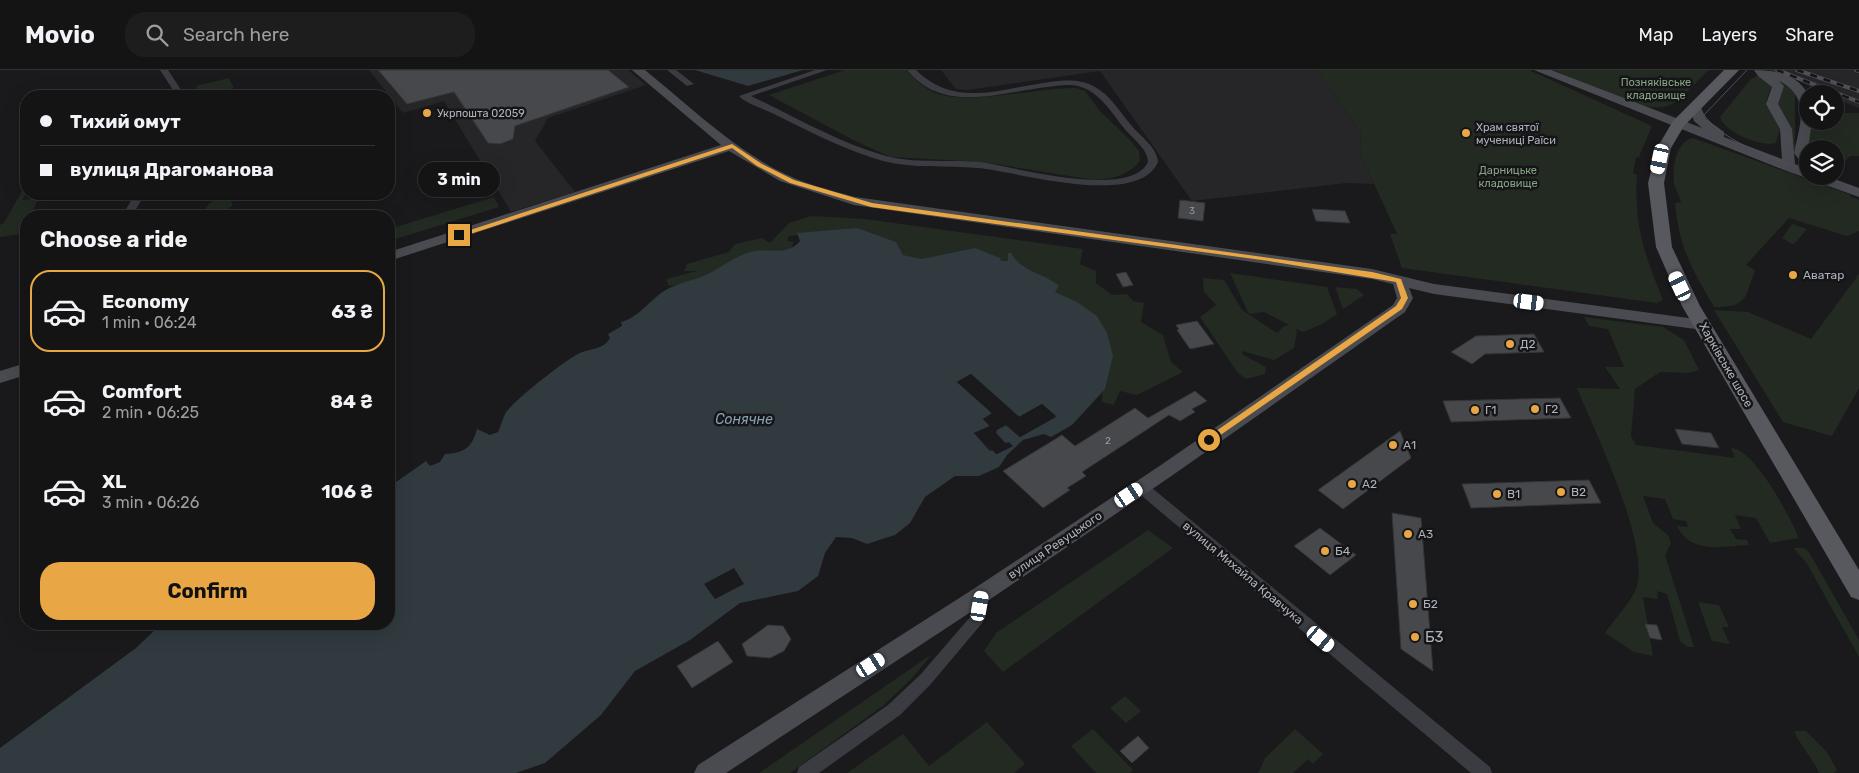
<!DOCTYPE html>
<meta charset="utf-8">
<style>
:root{--surface:#141415;--page:#1d1d1e;--text:#f1f3f6;--muted:#9d9ea0;--line:#333334;--accent:#e9a644}
body{margin:0;font-family:Rubik,sans-serif;background:var(--page);color:var(--text);height:100vh;display:flex;flex-direction:column;font-size:19px;white-space:nowrap}
*{box-sizing:border-box;margin:0}
p{font-size:16px;color:var(--muted)}
.icon{flex:none;width:28px;height:28px;fill:none;stroke:currentColor;stroke-width:2;stroke-linecap:round;stroke-linejoin:round}
.map{position:relative;flex:1;overflow:hidden}
.sheet{position:absolute;left:20px;top:140px;width:375px;height:420px;display:flex;flex-direction:column;background:var(--surface);border-radius:20px;box-shadow:0 5px 20px #0002,0 0 0 1px var(--line)}
.sheet>*{flex:none}
.guide{position:absolute;left:20px;top:20px;width:375px;height:110px;border-radius:20px;box-shadow:0 5px 20px #0002,0 0 0 1px var(--line);display:grid;align-content:center;height:110px;padding:0 20px;background:var(--surface)}
.tools{position:absolute;left:1799px;top:15px;display:grid;gap:10px}
.tools a{display:grid;place-items:center;width:45px;height:45px;border-radius:50%;background:var(--surface);box-shadow:0 5px 20px #0002,0 0 0 1px var(--line);font-size:25px}
.end{position:absolute;width:22px;height:22px;margin:-11px;border:6px solid #e9a644;background:#111;box-shadow:0 0 0 2px #111}
.from{border-radius:50%}
.bubble{position:absolute;height:35px;border-radius:18px;background:var(--surface);box-shadow:0 5px 20px #0002,0 0 0 1px var(--line);font-size:16px;font-weight:700;line-height:35px;text-align:center}
.car{position:absolute;width:15px;height:30px;margin:-15px -8px;border-radius:6px;box-shadow:0 0 4px 1px #0007;background:linear-gradient(#fff 24%,#345 0 40%,#fff 0 76%,#345 0 86%,#fff 0)}
.guide b{display:flex;align-items:center;gap:18px;height:48px;font-size:19px}
.guide b+b{border-top:1px solid var(--line)}
.guide i{width:12px;height:12px;background:var(--text)}
ul{padding:0;list-style:none}
li{display:flex;align-items:center;gap:15px;height:82px;margin:0 10px 8px;padding:0 10px;border:2px solid transparent;border-radius:20px}
li div{flex:1}
li b{display:block;font-size:19px}
li em{font-style:normal;font-weight:700}
li.selected{border-color:var(--accent)}
li>.icon{width:45px;height:45px;stroke-width:1.5}
h2{padding:0 20px;font-size:22px;line-height:60px}
.button{display:flex;gap:10px;margin-top:auto;padding:10px 20px}
.button a{flex:1;height:58px;border-radius:20px;background:var(--accent);color:#111;font-size:20px;font-weight:700;line-height:58px;text-align:center}
header{display:flex;align-items:center;gap:30px;box-sizing:border-box;height:70px;padding:0 25px;background:var(--surface);border-bottom:1px solid var(--line)}
header strong{font-size:24px}
nav{display:flex;gap:28px;margin-inline-start:auto;font-size:18px}
.search{width:350px;height:45px;background:var(--page);display:flex;align-items:center;gap:12px;box-sizing:border-box;padding:0 18px;border-radius:20px;color:var(--muted);font-size:19px}
.map>svg:first-child{display:block}
.built{fill:#262629}
.green{fill:#222a22}
.water{fill:#303a3f;fill-rule:evenodd}
.pier{fill:#1a1a1c;fill-rule:evenodd}
.building{fill:#47484c;stroke:#343438}
.lines{fill:none;stroke-linecap:round;stroke-linejoin:round}
.street{fill:#3b3c41;fill-rule:evenodd}
.secondary{fill:#494b50;fill-rule:evenodd}
.primary{fill:#57595f;fill-rule:evenodd}
.tram{stroke:#4e5055;stroke-width:1}
.rail-casing{stroke:#4e5055;stroke-width:4}
.rail{stroke:#151517;stroke-width:2.5;stroke-dasharray:7;stroke-linecap:butt}
.route{fill:#e9a644}
.poi-dot{fill:#e9a644;stroke:#151517;stroke-width:2}
.labels{text-anchor:middle;stroke-width:5;stroke-linejoin:round;paint-order:stroke}
.number-label{font-size:10px;fill:#94989f}
.far-park-label{font-size:11px;fill:#85a485;stroke:#151517}
.far-poi-label{font-size:11px;fill:#adb2bb;stroke:#151517;text-anchor:start}
.poi-label{font-size:12px;fill:#adb2bb;stroke:#151517;text-anchor:start}
.street-label{font-size:12px;fill:#adb2bb;stroke:#151517}
.water-label{font-size:14px;font-style:italic;fill:#86a1b3;stroke:#151517}
.near-poi-label{font-size:15px;fill:#adb2bb;stroke:#151517;text-anchor:start}
</style>
<header>
<strong>Movio</strong>
<div class="search"><svg class="icon" aria-label="search" viewBox="0 0 24 24"><circle cx="10" cy="10" r="6"/><path d="M15 15l6 6"/></svg>Search here</div>
<nav><a>Map</a><a>Layers</a><a>Share</a></nav>
</header>
<div class="map">
<svg width="1859" height="703" viewBox="0 0 1859 703">
<rect width="100%" height="100%" fill="#1a1a1c"/>
<path class="built" d="M369,0H628L646,15L548,48L535,71L575,122L511,142L444,31L403,43Z
M941,0H1316L1361,62L1360,83L1374,114L1346,113L1192,131L1100,1L967,20L956,19Z
M1768,0H1859V38L1835,29V24H1825L1799,11Z"/>
<path class="green" d="M845,0H906C914,8 922,17 933,22C966,37 1037,17 1076,18L1085,21L1100,41L1131,71L1139,81L1140,91C1128,106 1112,109 1094,110L982,92L891,87L857,72L769,25Z
M1316,0H1529L1652,56L1639,87H1636L1633,103L1637,105C1634,156 1644,183 1663,230L1657,233L1402,198L1390,164H1397L1360,83L1361,62Z
M1552,0H1709C1697,10 1685,27 1672,34C1646,49 1580,10 1552,0Z
M1769,4L1795,22V80L1790,79L1776,38L1778,23Z
M1759,5L1772,15L1766,31L1780,58L1776,73C1762,78 1724,62 1720,47L1751,9Z
M229,8L234,18L200,26L196,16Z
M1845,43H1859V86H1850L1836,101L1835,79H1808V51H1835V46Z
M1693,68L1851,125L1850,127L1859,130V161L1847,166L1789,148L1746,195L1755,200C1745,228 1748,237 1714,237C1692,199 1679,178 1675,133L1681,132C1679,125 1675,119 1674,113C1672,98 1676,71 1693,68Z
M26,114V124L22,130L39,128L30,146H26V154L21,164L0,167V155L4,153Z
M494,127L499,137L389,171V159Z
M230,129L233,135C226,142 214,146 205,140C208,130 221,128 230,129Z
M811,146L865,149L1083,179L1080,194L1096,201V213L1112,225L1127,224L1133,231L1144,233L1141,252L1163,265L1171,292L1183,302L1137,325L1120,321L1114,335L1102,332L1103,294L921,194L899,191L904,185H893L846,160L789,166L787,171L794,172L789,183L697,212L669,216L666,209L697,201H684L687,194L729,182L735,174L762,168L770,173L789,153Z
M1792,154L1807,159L1795,173L1792,174L1782,168Z
M1230,203L1327,217L1337,244L1322,254L1303,262L1296,259L1297,262L1294,278L1274,290L1242,281V284L1266,297L1265,304L1246,309L1237,302L1200,247L1216,235L1204,222L1203,208L1224,210L1242,240L1277,263L1283,257L1289,255L1264,242L1249,244Z
M1859,204V318L1832,366L1783,352L1714,240L1748,242L1811,269Z
M1335,217L1357,219L1364,225L1343,239Z
M1584,247L1663,257L1684,270L1699,300L1688,303L1660,302L1635,319L1631,366L1636,375L1735,388L1731,378C1755,379 1790,447 1799,468L1770,473L1756,448L1735,445L1741,459H1730L1736,469L1747,470L1749,475C1722,476 1691,485 1677,456L1688,457L1686,451L1673,449L1665,429L1643,426L1653,453L1668,465L1671,473L1665,485L1694,577H1687L1680,571L1667,524L1657,521L1658,529L1643,527L1653,586L1634,582L1605,563C1613,551 1633,530 1637,516C1649,472 1595,362 1577,318L1620,319L1605,297H1624L1608,259L1589,256Z
M1148,460L1173,478L1003,602L984,581L996,563Z
M1796,478H1804L1809,482L1859,570V587L1806,492L1794,479Z
M1698,532L1719,535L1729,557H1722L1730,574L1712,571Z
M932,584L912,608L884,635L790,703H759Z
M1125,626L1141,641L1126,653L1110,638Z
M987,652L1025,694L1014,703H847L903,664L929,696Z
M1093,659L1133,700L1130,703H1096L1071,676Z
M1295,659L1323,684L1313,694L1308,689L1293,703H1258L1265,688Z
M1794,661H1806L1827,682L1837,700L1834,703H1819C1812,687 1801,677 1794,661Z"/>
<path class="water" d="M695,0H803L748,16Z
M857,158L896,172L903,185L922,189L975,178L1000,188L1001,191H1008V183H1011C1021,202 1044,203 1059,216L1055,222L1077,232L1097,246L1107,263L1113,286L1105,319L1072,355L1051,367L1044,364L1023,370L1007,385L999,397L979,406H955L925,427L910,453L895,465L867,474L852,468L836,467L825,483L818,506L798,521L740,533L690,570L635,601L601,645L545,693L516,703H0V678L136,578L161,554H389V417L426,391L430,396L440,392L445,384C464,383 472,378 477,359L490,365L498,362C501,356 503,346 507,341C517,328 565,290 580,283C591,278 603,280 610,268L608,264L622,256L621,252C639,247 648,232 664,221C677,213 692,211 706,205C720,198 733,188 747,183C766,176 786,188 800,171L797,163ZM971,304L1019,347L1042,334L1056,346L1020,367L1006,355L996,360V363L1005,373L1013,376L997,384L974,363L990,356L983,349L993,344L957,312ZM734,498L744,514L715,529L704,514Z"/>
<path class="pier" d="M971,304L1019,347L1042,334L1056,347L1020,367L1006,355L997,360L996,363L1005,373L1009,372L1013,376L996,384L992,380L990,381L974,363L990,356L983,349L992,343L957,312ZM970,307L1018,349L1041,337L1052,346L1021,364L1006,352L995,358L994,364L1004,375L1009,376L997,381L990,378L978,364L992,357V354L987,350L995,343L961,312Z"/>
<path class="building" d="M378,0H608L629,17L515,56L513,69L500,74L488,73L454,22L407,34Z
M472,95L479,106L470,109L464,98Z
M1180,130L1205,133L1203,151L1178,148Z
M1312,139L1345,141L1350,153L1316,151Z
M1126,202L1133,215L1123,217L1116,204Z
M1197,251L1214,274L1190,279L1177,260L1179,259L1176,255Z
M1534,264L1544,282L1485,284L1472,294L1451,282L1476,266Z
M1195,321L1207,331L1192,339L1195,342L1180,351L1169,345L1082,402L1086,406L1067,418L1070,420L1043,438L1003,401L1062,365L1075,376L1135,338L1148,348Z
M1560,328L1571,348L1451,352L1443,331Z
M1675,359L1711,363L1719,378L1682,374Z
M1400,361L1411,388L1343,439L1318,420Z
M1589,410L1601,433L1471,438L1462,414Z
M1392,443L1421,448L1433,601L1401,579Z
M1320,458L1356,485L1330,505L1294,476Z
M1645,554L1657,555L1662,570L1650,568Z
M768,555L783,556L791,569L784,581L770,588L747,586L742,574Z
M718,571L733,592L692,618L677,596Z
M1138,666L1149,678L1132,693L1120,681Z"/>
<g class="lines">
<path class="street" d="M160,0H168L185,26H177Z
M667,0H676L694,14L687,16Z
M815,0H827L751,26C795,47 839,73 886,86C917,94 949,89 981,92C1014,97 1130,130 1148,92C1148,79 1132,68 1124,58C1112,43 1100,23 1081,17C1070,13 1057,16 1047,17C998,23 943,44 907,0H916C956,39 1001,18 1050,12C1066,10 1081,9 1095,17C1110,25 1120,42 1131,55C1140,66 1157,77 1158,92C1138,139 1015,101 978,98C946,95 914,99 883,91C845,80 808,61 772,43C762,38 747,34 739,26Z
M135,124H145L132,146H122Z
M1141,412L1146,413L1490,697L1492,703H1471L1136,421L1134,417L1136,413Z
M982,518L987,520L989,524L983,552L930,615L900,645L819,703H797L799,697L888,635L920,605L971,546L977,520Z"/>
<path class="secondary" d="M632,0H645C688,35 729,75 779,101C802,113 829,120 855,127L1372,199L1434,214L1703,250L1709,251L1711,255L1709,259L1703,260L1434,224L1409,218L1413,228L1405,242L1170,407L989,530L726,703H694L698,695L975,518L1158,397L1393,235L1397,228L1393,214L1372,209L854,135L780,111L729,81L389,191V182L721,75Z
M1534,0H1551L1702,58L1694,51L1689,36L1695,32L1699,33L1706,49L1724,62V67L1782,89L1780,59L1766,34L1772,17L1758,6L1754,0C1775,0 1797,4 1808,24V51H1812L1808,79V96L1803,95L1794,83C1800,54 1811,27 1779,11L1784,16L1778,34L1792,59L1795,94L1808,99V106H1826L1859,118V127L1784,100Z
M26,293V305L0,313V301Z"/>
<path class="primary" d="M1724,0H1739L1684,56L1671,78L1664,113L1672,177L1700,236L1859,500V530L1851,527L1682,236L1656,177L1648,113L1657,78L1673,51Z"/>
<path class="tram" d="M1747,0L1704,45C1723,72 1777,90 1808,101
M1823,106L1859,120"/>
<g class="rail-casing">
<path id="rail" d="M1777,0L1859,32
M1797,0L1859,21
M1856,0L1859,1"/>
</g>
<use href="#rail" class="rail"/>
</g>
<path class="route" d="M732,74L762,94L794,110L872,133L1372,202L1401,209L1408,228L1402,239L1209,373L1206,372V368L1396,236L1401,228L1396,212L1269,191L871,137L790,113L757,96L732,78L461,167L455,165Z"/>
<g class="poi-dot">
<circle cx="427" cy="43" r="5"/>
<circle cx="1466" cy="63" r="5"/>
<circle cx="1793" cy="205" r="5"/>
<circle cx="1510" cy="274" r="5"/>
<circle cx="1535" cy="339" r="5"/>
<circle cx="1475" cy="340" r="5"/>
<circle cx="1393" cy="375" r="5"/>
<circle cx="1352" cy="414" r="5"/>
<circle cx="1561" cy="422" r="5"/>
<circle cx="1497" cy="424" r="5"/>
<circle cx="1408" cy="464" r="5"/>
<circle cx="1325" cy="481" r="5"/>
<circle cx="1413" cy="534" r="5"/>
<circle cx="1415" cy="567" r="5"/>
</g>
<g class="labels">
<g class="number-label">
<text x="1192" y="144">3</text>
<text x="1108" y="374">2</text>
</g>
<g class="far-park-label">
<text x="1656" y="16">Позняківське<tspan x="1656" dy="13">кладовище</tspan></text>
<text x="1508" y="104">Дарницьке<tspan x="1508" dy="13">кладовище</tspan></text>
</g>
<g class="far-poi-label">
<text x="437" y="47">Укрпошта 02059</text>
<text x="1476" y="61">Храм святої<tspan x="1476" dy="13">мучениці Раїси</tspan></text>
</g>
<g class="poi-label">
<text x="1803" y="209">Аватар</text>
<text x="1520" y="278">Д2</text>
<text x="1545" y="343">Г2</text>
<text x="1485" y="344">Г1</text>
<text x="1403" y="379">А1</text>
<text x="1362" y="418">А2</text>
<text x="1571" y="426">В2</text>
<text x="1507" y="428">В1</text>
<text x="1418" y="468">А3</text>
<text x="1335" y="485">Б4</text>
<text x="1423" y="538">Б2</text>
</g>
<g class="street-label">
<text transform="translate(1726 295) rotate(60)" y="4">Харківське шосе</text>
<text transform="translate(1055 475) rotate(-34)" y="4">вулиця Ревуцького</text>
<text transform="translate(1243 503) rotate(40)" y="4">вулиця Михайла Кравчука</text>
</g>
<g class="water-label">
<text x="744" y="354">Сонячне</text>
</g>
<g class="near-poi-label">
<text x="1425" y="572">Б3</text>
</g>
</g>
</svg>
<div class="tools">
<a><svg class="icon" aria-label="locate" viewBox="0 0 24 24"><circle cx="12" cy="12" r="6"/><path d="M12 2v4M12 18v4M2 12h4M18 12h4"/></svg></a>
<a><svg class="icon" aria-label="layers" viewBox="0 0 24 24"><path d="M12 4l9 5-9 5-9-5zM3 14l9 5 9-5"/></svg></a>
</div>
<i class="end from" style="left:1209px;top:370px"></i>
<i class="end" style="left:459px;top:165px"></i>
<div class="bubble" style="left:418px;top:92px;width:82px">3 min</div>
<i class="car" style="left:1660px;top:89px;rotate:192deg"></i>
<i class="car" style="left:1680px;top:216px;rotate:335deg"></i>
<i class="car" style="left:1529px;top:232px;rotate:97deg"></i>
<i class="car" style="left:1129px;top:425px;rotate:56deg"></i>
<i class="car" style="left:980px;top:536px;rotate:10deg"></i>
<i class="car" style="left:1321px;top:569px;rotate:130deg"></i>
<i class="car" style="left:871px;top:595px;rotate:58deg"></i>
<div class="guide">
<b><i class="from"></i>Тихий омут</b>
<b><i></i>вулиця Драгоманова</b>
</div>
<section class="sheet">
<h2>Choose a ride</h2>
<ul>
<li class="selected"><svg class="icon" aria-label="car" viewBox="0 0 24 24"><path d="M5 17H2v-5l4-1 3-4h7l3 4 3 1v5h-3M9 17h6M6 11h13"/><circle cx="7" cy="17" r="2"/><circle cx="17" cy="17" r="2"/></svg><div><b>Economy</b><p>1 min · 06:24</p></div><em>63 ₴</em></li>
<li><svg class="icon" aria-label="car" viewBox="0 0 24 24"><path d="M5 17H2v-5l4-1 3-4h7l3 4 3 1v5h-3M9 17h6M6 11h13"/><circle cx="7" cy="17" r="2"/><circle cx="17" cy="17" r="2"/></svg><div><b>Comfort</b><p>2 min · 06:25</p></div><em>84 ₴</em></li>
<li><svg class="icon" aria-label="car" viewBox="0 0 24 24"><path d="M5 17H2v-5l4-1 3-4h7l3 4 3 1v5h-3M9 17h6M6 11h13"/><circle cx="7" cy="17" r="2"/><circle cx="17" cy="17" r="2"/></svg><div><b>XL</b><p>3 min · 06:26</p></div><em>106 ₴</em></li>
</ul>
<div class="button"><a>Confirm</a></div>
</section>
</div>
